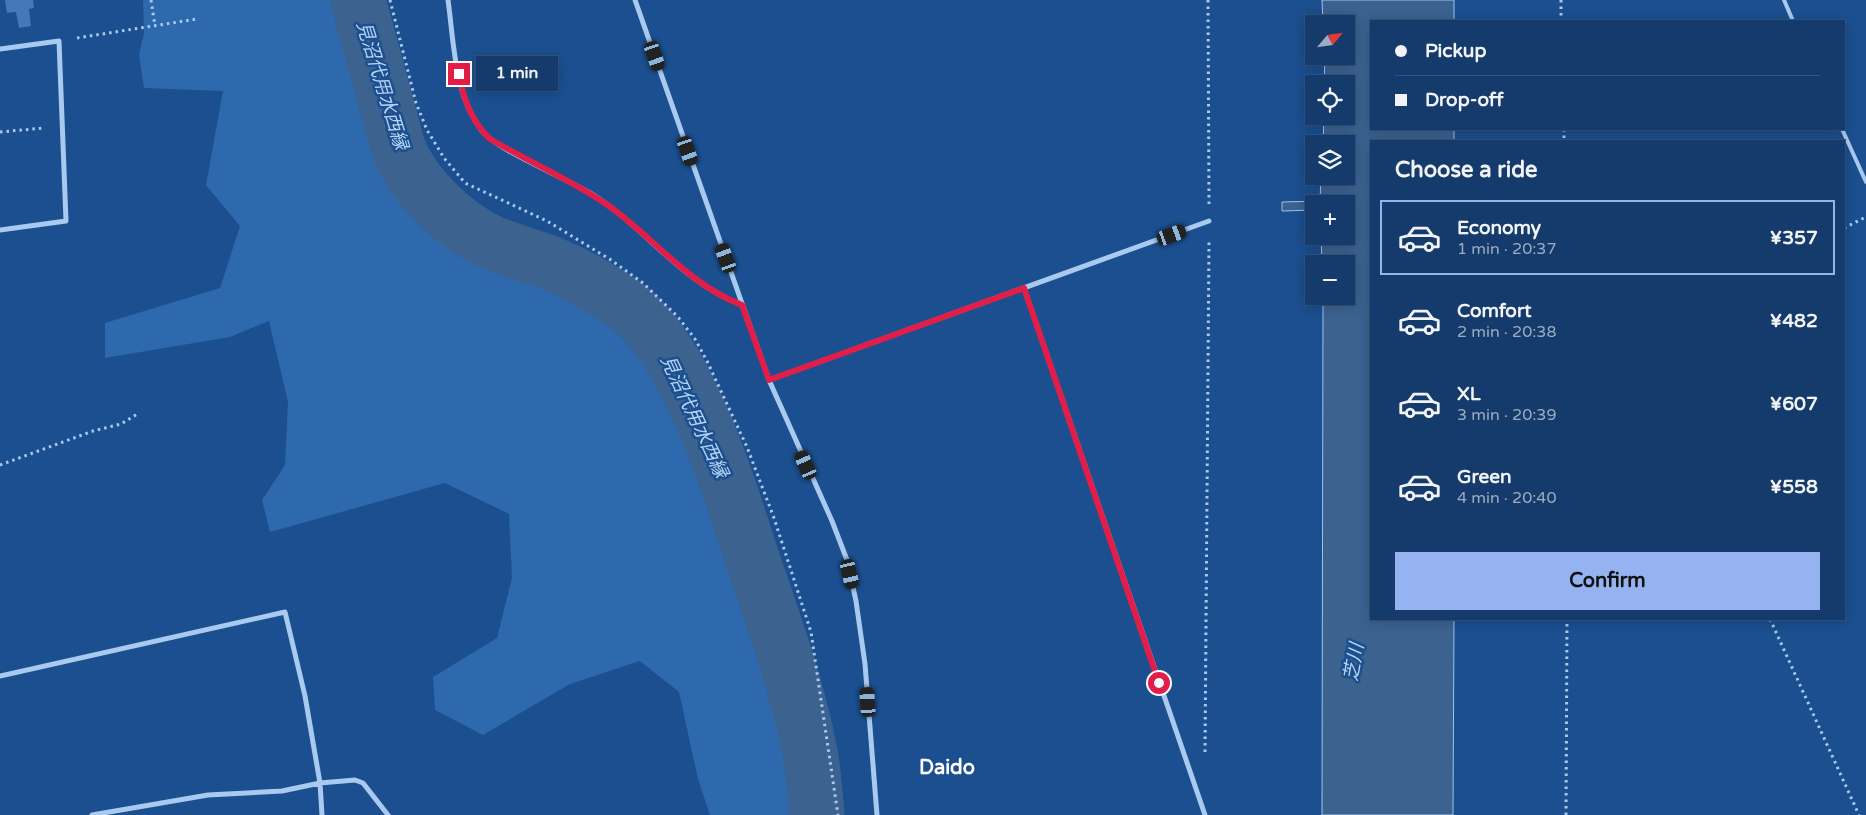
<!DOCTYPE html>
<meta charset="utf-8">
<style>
:root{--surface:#143b6b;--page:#214673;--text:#f1f3f6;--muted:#9dadc1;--line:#33557e;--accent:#95b2f1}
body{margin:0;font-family:"Varela Round","Noto Sans JP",sans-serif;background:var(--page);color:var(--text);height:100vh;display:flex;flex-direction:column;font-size:19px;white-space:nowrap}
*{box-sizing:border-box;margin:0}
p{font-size:16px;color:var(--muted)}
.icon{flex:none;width:28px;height:28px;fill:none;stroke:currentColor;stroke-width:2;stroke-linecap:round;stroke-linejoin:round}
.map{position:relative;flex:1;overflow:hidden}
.details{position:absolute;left:1370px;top:140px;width:475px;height:480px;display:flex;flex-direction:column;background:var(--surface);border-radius:0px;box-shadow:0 2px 12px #0003,0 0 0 1px var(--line)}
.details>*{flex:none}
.banner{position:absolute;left:1370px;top:20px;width:475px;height:110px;border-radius:0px;box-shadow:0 2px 12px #0003,0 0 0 1px var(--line);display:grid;align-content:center;height:110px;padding:0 25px;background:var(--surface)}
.needle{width:32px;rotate:61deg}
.tools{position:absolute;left:1305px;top:15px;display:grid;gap:10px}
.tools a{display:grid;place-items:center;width:50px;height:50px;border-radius:0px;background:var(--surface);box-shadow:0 2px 12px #0003,0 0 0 1px var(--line);font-size:25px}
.end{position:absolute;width:22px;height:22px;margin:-11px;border:6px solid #e11d48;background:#fff;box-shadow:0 0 0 2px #fff}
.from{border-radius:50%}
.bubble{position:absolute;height:35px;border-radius:0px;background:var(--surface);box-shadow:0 2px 12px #0003,0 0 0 1px var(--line);font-size:16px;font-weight:700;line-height:35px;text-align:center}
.car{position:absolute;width:15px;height:30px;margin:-15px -8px;border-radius:6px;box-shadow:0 0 4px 1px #0007;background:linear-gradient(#222 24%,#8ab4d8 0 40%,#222 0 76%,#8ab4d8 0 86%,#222 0)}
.banner b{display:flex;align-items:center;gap:18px;height:48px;font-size:19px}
.banner b+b{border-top:1px solid var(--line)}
.banner i{width:12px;height:12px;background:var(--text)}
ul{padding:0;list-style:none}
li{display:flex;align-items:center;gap:15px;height:75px;margin:0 10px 8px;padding:0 15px;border:2px solid transparent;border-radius:0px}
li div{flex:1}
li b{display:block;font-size:19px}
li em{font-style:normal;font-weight:700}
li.selected{border-color:var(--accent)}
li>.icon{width:45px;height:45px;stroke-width:1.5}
h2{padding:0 25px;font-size:22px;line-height:60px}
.button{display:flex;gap:10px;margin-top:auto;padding:10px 25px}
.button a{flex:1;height:58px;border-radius:0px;background:var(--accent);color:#111;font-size:20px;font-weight:700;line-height:58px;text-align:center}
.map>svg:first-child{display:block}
.green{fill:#2e69ad}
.water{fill:#3c6290;stroke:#9cc4f0}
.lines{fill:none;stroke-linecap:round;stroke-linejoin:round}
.river{stroke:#3c6290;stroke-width:55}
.building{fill:#4478b7}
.path{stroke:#a9c9ee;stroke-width:3;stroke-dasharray:2.5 4;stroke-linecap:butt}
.service{stroke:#a9c9ee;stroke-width:4}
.minor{stroke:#a9c9ee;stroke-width:5}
.route{stroke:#e11d48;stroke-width:6}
.labels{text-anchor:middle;stroke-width:5;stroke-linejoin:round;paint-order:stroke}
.water-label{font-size:19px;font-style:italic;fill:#b5d3f5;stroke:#1b4f8f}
.quarter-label{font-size:20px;font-weight:bold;fill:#fff;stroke:#1b4f8f}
</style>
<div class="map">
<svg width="1866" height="815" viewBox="0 0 1866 815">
<rect width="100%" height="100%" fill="#1b4f8f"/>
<path class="green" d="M143,0H346L402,158L520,269L571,293L621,323L661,378L691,436L745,575L786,695L810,815H710L698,779L679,692L640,661L570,684L483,735L435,710L433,677L497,638L512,578L509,514L445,483L270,532L262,500L285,465L288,402L269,321L230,337L105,358V323L220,288L240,226L206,185L223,91L144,88L139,55L144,33Z"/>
<path class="water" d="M1322,0H1454V21H1371V129H1454V141H1371V619H1454L1453,815H1322L1323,296H1346V264H1322L1321,236H1346V204H1314V210L1282,211V202L1320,201L1321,176H1346V144H1323L1324,116H1346V84H1324L1325,56H1346V24H1323Z"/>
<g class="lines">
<path class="river" d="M358,0L398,147C413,186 453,224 490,242C509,250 530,256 550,263C576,274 604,289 627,306C689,354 727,481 751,555C773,620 797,685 810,752C814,773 815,794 817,815"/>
</g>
<path class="building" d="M5,0H33L34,8L29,9L31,26L19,28L16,12L7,13Z"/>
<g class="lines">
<path class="path" d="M151,0L155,26
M390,0L416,103L427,130L444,158L465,183L547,221L611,260L643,283L678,317L695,339L707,361L747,447L774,518L811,632L838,815
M1208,0L1209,204
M1561,0V21
M77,38L197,19
M1564,129V141
M0,132L44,128
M1844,228L1866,217
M0,465L93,431L121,424L139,413
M1770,619L1859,815
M1205,752L1209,241
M1566,815L1567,619"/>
<path class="service" d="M1784,0L1793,21
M1842,129L1866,182"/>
<path class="minor" d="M448,0C454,43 454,95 482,131C489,140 500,145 509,151C536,166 564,178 590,193C644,226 682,283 742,305
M635,0L769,380L832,521L847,560L856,601L865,664L877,815
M0,49L59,41L66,221L0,230
M1024,288L1205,815
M769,380L1209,221
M0,676L285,612L305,696L320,783L282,791L208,795L92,815
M322,815L320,783L355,780L363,783L388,815"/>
</g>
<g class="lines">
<path class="route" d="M459,74C463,98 472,122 490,139C529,162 572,180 609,206C654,238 689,285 742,305L769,380L1024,288L1159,683"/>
</g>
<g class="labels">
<g class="water-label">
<text transform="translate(383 85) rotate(73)" y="7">見沼代用水西縁</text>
<text transform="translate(695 416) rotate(65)" y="7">見沼代用水西縁</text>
<text transform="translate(1353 662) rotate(-80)" y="7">芝川</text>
</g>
<g class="quarter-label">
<text x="947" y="774">Daido</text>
</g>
</g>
</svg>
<div class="tools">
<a><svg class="needle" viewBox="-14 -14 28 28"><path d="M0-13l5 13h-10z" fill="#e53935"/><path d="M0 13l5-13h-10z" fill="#9dadc1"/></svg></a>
<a><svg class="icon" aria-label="locate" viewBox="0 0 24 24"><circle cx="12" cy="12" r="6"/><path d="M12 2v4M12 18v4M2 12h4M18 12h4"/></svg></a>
<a><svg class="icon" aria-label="layers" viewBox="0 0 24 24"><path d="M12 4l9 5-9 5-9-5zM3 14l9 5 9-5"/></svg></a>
<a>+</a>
<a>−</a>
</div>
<i class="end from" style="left:1159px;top:683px"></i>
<i class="end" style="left:459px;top:74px"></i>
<div class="bubble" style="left:476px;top:56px;width:82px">1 min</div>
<i class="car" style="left:655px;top:56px;rotate:161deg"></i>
<i class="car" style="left:688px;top:151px;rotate:161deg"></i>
<i class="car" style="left:1172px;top:235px;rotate:70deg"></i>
<i class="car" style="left:726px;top:258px;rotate:340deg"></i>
<i class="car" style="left:806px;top:465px;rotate:336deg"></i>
<i class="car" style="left:850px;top:574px;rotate:167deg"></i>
<i class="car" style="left:868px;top:702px;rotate:356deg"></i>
<div class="banner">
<b><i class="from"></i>Pickup</b>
<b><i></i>Drop-off</b>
</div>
<section class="details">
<h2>Choose a ride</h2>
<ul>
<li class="selected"><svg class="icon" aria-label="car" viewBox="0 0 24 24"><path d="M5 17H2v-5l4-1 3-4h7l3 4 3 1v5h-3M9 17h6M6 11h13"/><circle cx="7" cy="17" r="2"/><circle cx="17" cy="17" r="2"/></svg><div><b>Economy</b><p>1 min · 20:37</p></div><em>¥357</em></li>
<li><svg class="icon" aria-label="car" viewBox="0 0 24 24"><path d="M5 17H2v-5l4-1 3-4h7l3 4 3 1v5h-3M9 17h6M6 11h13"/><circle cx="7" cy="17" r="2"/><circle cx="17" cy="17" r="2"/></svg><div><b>Comfort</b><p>2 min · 20:38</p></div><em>¥482</em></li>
<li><svg class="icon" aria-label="car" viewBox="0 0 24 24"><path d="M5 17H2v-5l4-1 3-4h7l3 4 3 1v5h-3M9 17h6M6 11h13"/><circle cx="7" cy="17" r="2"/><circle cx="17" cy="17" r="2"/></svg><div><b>XL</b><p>3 min · 20:39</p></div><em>¥607</em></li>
<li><svg class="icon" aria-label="car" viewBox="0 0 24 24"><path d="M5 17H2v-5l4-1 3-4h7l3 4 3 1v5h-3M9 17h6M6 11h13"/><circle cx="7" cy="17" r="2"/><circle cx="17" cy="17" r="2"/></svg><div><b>Green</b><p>4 min · 20:40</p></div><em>¥558</em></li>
</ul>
<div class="button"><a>Confirm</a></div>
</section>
</div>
